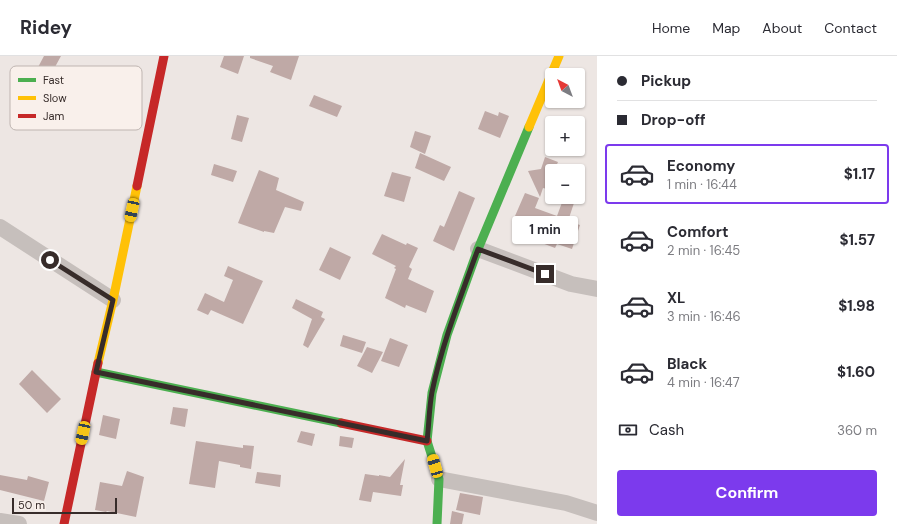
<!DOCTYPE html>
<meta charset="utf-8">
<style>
:root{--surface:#fff;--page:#f2f2f3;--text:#2b2b33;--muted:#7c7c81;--line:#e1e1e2;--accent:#7c3aed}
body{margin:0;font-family:"DM Sans",sans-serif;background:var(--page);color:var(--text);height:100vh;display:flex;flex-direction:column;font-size:15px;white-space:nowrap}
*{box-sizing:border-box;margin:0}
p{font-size:13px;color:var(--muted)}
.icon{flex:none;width:22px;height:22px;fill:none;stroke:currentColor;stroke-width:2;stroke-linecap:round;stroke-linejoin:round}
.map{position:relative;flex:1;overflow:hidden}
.drawer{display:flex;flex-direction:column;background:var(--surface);width:300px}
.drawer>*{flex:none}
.banner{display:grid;align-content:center;height:88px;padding:0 20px;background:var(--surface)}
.needle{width:26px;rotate:319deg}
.fabs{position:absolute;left:545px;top:12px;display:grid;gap:8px}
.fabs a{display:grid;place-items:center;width:40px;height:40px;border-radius:4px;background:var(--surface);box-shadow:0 1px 3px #0004;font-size:20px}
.scale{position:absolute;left:12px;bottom:10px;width:105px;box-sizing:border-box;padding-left:4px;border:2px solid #372c2a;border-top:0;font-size:11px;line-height:14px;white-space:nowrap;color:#372c2a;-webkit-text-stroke:3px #f9f0eb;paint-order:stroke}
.end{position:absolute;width:18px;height:18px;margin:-9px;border:5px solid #372c2a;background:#fff;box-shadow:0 0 0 2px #fff}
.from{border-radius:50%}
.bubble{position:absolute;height:28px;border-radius:4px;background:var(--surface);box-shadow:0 1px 3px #0004;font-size:13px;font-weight:700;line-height:28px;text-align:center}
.car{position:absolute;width:12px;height:24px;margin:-12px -6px;border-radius:5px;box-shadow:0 0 3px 1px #0007;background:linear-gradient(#f5c518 24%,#345 0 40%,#f5c518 0 76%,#345 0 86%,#f5c518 0)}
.banner b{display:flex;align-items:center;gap:14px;height:38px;font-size:15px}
.banner b+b{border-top:1px solid var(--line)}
.banner i{width:10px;height:10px;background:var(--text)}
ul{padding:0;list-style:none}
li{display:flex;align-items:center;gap:12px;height:60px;margin:0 8px 6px;padding:0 12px;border:2px solid transparent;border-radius:4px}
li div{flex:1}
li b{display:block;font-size:15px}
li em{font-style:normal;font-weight:700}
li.current{border-color:var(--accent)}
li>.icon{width:36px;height:36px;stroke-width:1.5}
.pay{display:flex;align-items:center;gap:10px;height:44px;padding:0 20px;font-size:15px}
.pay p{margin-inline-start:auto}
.primary-button{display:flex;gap:8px;margin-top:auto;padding:8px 20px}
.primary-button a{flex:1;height:46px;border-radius:4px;background:var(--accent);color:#fff;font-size:16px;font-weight:700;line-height:46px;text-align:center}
header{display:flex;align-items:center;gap:24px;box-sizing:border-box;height:56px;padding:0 20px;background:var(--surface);border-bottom:1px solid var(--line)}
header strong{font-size:19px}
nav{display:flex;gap:22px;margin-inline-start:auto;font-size:14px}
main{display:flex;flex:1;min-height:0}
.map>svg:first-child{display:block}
.building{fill:#bfa9a6}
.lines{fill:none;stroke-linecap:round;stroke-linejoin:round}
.street{stroke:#c6bfbc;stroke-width:16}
.fast{stroke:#4caf50;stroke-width:9}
.slow{stroke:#ffc107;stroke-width:9}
.jam{stroke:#c62828;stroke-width:9}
.route{stroke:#372c2a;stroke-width:5}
.key{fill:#f9f0eb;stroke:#bfb5b1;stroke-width:1}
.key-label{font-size:11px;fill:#372c2a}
</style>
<header>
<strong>Ridey</strong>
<nav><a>Home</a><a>Map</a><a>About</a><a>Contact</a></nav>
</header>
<main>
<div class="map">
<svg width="597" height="468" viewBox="0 0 597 468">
<rect width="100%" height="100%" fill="#ede6e3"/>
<path class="building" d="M44,0H61L43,33L41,32L27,58L14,51L26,30H28Z
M224,0H244L238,18L220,11Z
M250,0H299L291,24L270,16L273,10L250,2Z
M314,39L342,50L337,61L309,50Z
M485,55L498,60L499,56L509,60L500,82L478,73Z
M237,59L249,62L242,86L231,83Z
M415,75L431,80L425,98L410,91Z
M420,97L451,111L444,125L415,112Z
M545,101L558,106L554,115H552V120L547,133L543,132L540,141L528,115L541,113Z
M214,108L237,115L233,126L211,119Z
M259,114L279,122L276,134L304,146L301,155L285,151L274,177L264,175V176L238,167Z
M392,116L411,121L404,146L384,140Z
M459,135L475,142L454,195L433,185L440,169L444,171Z
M525,137L539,142L535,152L557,160L564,141H576L568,165L580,169L572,193L557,188L555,192L513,176L519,162L515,160Z
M382,178L406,189L407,187L418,192L409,211L412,213L408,223L434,235L426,257L406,249L405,252L385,242L396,213L394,212L396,210L372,198Z
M330,191L351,201L340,224L319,214Z
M228,210L263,225L243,268L211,254L208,259L197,254L205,237L224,246L233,224L224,220Z
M296,243L323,256L321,261L325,263L308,292L303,289L312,263L292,252Z
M343,279L366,286L362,297L340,290Z
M390,282L408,289L399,311L381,305Z
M367,291L383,296L372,317L357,310Z
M32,314L61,343L47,357L19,328Z
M173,351L188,353L185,371L170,368Z
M103,359L120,363L116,383L99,379Z
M301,375L315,378L312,390L297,386Z
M340,380L354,382L352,392L339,390Z
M196,385L243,392V389L254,390L251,413L240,411V409L219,405L215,432L189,428Z
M405,403L400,429H403L401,440L373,436L371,446L359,444L365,418L379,420V419L390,421Z
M127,415L144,421L136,461L107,455L106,456L95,454L100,426L122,430Z
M257,416L281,419L280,431L255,427Z
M0,419L27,424L28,420L49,426L44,445L0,434Z
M460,437L483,441L480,459L456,454Z
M452,455L464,458L462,468H450Z"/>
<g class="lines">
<path class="street" d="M0,171L113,244
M478,193L571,228L597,233
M439,423L566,447L597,457
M0,465L19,468"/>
<path class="fast" d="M96,316L341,367
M437,468L439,423L427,385L432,337L447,279L478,193L529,71"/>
<path class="slow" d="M529,71L559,0
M98,307L113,244L137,130"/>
<path class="jam" d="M137,130L164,0
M341,367L427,385
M64,468L98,307"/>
</g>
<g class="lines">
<path class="route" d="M50,204L113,244L96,316L427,385C429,369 429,352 432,336C442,287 461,240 478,193L545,218"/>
</g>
<rect x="10" y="10" width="132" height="64" rx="6" class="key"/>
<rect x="18" y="22" width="18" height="4" fill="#4caf50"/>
<rect x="18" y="40" width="18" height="4" fill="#ffc107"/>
<rect x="18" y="58" width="18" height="4" fill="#c62828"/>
<g class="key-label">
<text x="43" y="28">Fast</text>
<text x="43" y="46">Slow</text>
<text x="43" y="64">Jam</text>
</g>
</svg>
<div class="fabs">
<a><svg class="needle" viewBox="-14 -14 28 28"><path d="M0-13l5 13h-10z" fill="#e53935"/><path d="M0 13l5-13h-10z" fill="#7c7c81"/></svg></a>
<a>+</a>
<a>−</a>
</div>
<div class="scale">50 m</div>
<i class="end from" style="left:50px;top:204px"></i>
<i class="end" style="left:545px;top:218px"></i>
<div class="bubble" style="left:512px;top:160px;width:66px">1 min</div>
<i class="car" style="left:132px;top:154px;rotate:192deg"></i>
<i class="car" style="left:83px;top:377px;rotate:192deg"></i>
<i class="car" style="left:435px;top:410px;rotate:344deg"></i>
</div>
<section class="drawer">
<div class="banner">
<b><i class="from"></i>Pickup</b>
<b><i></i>Drop-off</b>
</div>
<ul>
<li class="current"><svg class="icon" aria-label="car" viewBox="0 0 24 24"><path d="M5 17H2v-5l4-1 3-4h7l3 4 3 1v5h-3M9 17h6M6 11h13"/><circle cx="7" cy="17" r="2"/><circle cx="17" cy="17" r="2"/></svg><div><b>Economy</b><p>1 min · 16:44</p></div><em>$1.17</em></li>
<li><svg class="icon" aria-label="car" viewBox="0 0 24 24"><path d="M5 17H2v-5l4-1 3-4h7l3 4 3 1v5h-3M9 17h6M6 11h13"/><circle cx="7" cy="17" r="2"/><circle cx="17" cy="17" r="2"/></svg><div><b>Comfort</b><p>2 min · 16:45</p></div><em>$1.57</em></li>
<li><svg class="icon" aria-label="car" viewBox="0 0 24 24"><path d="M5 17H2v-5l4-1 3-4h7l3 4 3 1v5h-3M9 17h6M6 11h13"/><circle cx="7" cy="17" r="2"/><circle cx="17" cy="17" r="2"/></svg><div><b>XL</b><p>3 min · 16:46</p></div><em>$1.98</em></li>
<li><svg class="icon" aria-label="car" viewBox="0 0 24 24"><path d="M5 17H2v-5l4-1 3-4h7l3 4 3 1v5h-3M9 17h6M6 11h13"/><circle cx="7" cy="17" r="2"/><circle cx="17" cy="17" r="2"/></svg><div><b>Black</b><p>4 min · 16:47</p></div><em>$1.60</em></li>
</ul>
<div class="pay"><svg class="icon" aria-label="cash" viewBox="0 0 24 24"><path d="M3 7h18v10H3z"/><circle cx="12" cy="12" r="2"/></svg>Cash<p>360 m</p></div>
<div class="primary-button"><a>Confirm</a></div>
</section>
</main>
